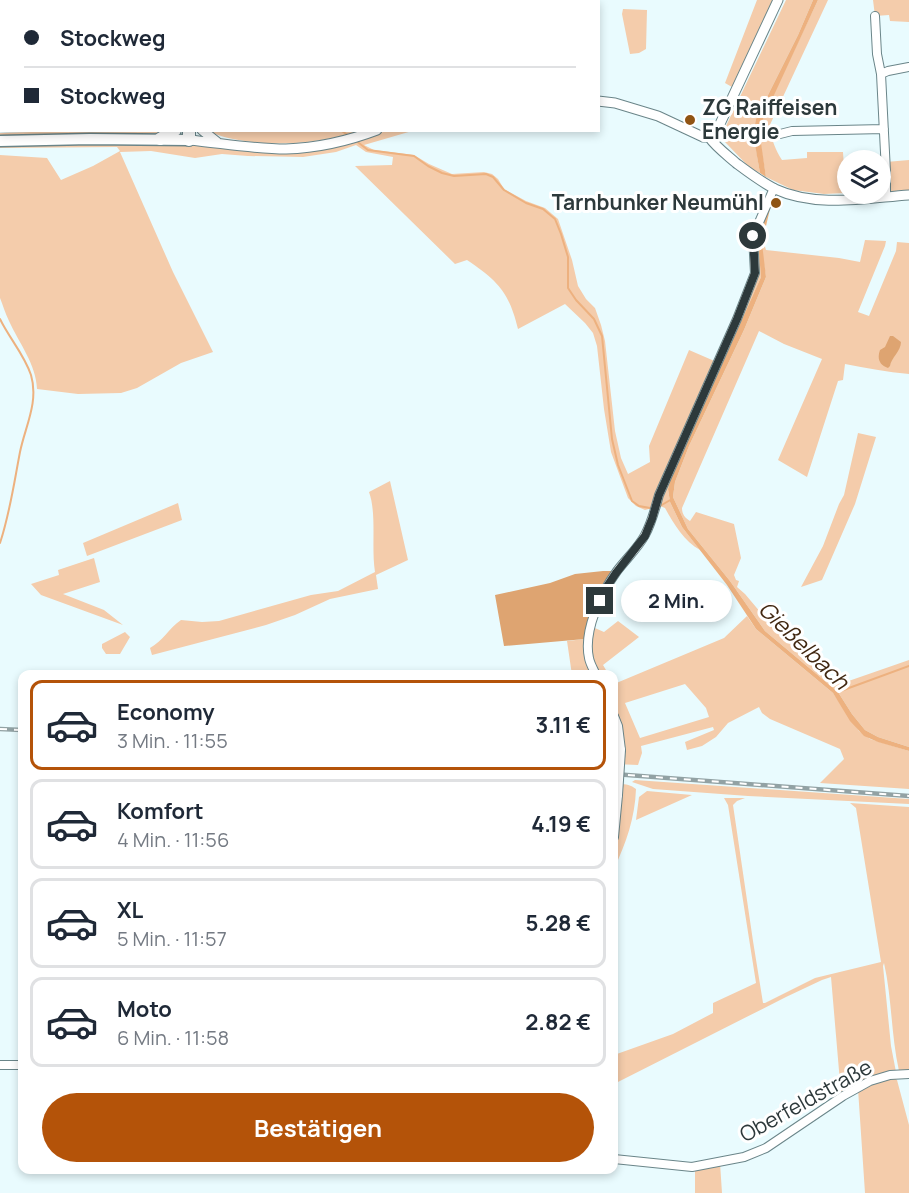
<!DOCTYPE html>
<html lang="de">
<meta charset="utf-8">
<style>
:root{--surface:#fff;--page:#f6f6f7;--text:#1f2937;--muted:#747a83;--line:#e0e1e3;--accent:#b45309}
body{margin:0;font-family:Manrope,sans-serif;background:var(--page);color:var(--text);height:100vh;display:flex;flex-direction:column;font-size:22px;white-space:nowrap}
*{box-sizing:border-box;margin:0}
p{font-size:20px;color:var(--muted)}
.icon{flex:none;width:33px;height:33px;fill:none;stroke:currentColor;stroke-width:2;stroke-linecap:round;stroke-linejoin:round}
.map{position:relative;flex:1;overflow:hidden}
.details{position:absolute;left:18px;top:670px;width:600px;height:504px;display:flex;flex-direction:column;background:var(--surface);border-radius:12px;box-shadow:0 3px 9px #0003}
.details>*{flex:none}
.banner{position:absolute;left:0px;top:0px;width:600px;height:132px;box-shadow:0 3px 9px #0003;display:grid;align-content:center;height:132px;padding:0 24px;background:var(--surface)}
.tools{position:absolute;left:837px;top:150px;display:grid;gap:12px}
.tools a{display:grid;place-items:center;width:54px;height:54px;border-radius:50%;background:var(--surface);box-shadow:0 3px 9px #0003;font-size:30px}
.end{position:absolute;width:27px;height:27px;margin:-14px;border:8px solid #2d393b;background:#fff;box-shadow:0 0 0 3px #fff}
.from{border-radius:50%}
.bubble{position:absolute;height:42px;border-radius:21px;background:var(--surface);box-shadow:0 3px 9px #0003;font-size:20px;font-weight:700;line-height:42px;text-align:center}
.banner b{display:flex;align-items:center;gap:21px;height:57px;font-size:22px}
.banner b+b{border-top:2px solid var(--line)}
.banner i{width:15px;height:15px;background:var(--text)}
ul{padding:10px 0 0;list-style:none}
li{display:flex;align-items:center;gap:18px;height:90px;margin:0 12px 9px;padding:0 12px;border:3px solid var(--line);border-radius:12px}
li div{flex:1}
li b{display:block;font-size:22px}
li em{font-style:normal;font-weight:700}
li.on{border-color:var(--accent)}
li>.icon{width:54px;height:54px;stroke-width:1.5}
.primary-button{display:flex;gap:12px;margin-top:auto;padding:12px 24px}
.primary-button a{flex:1;height:69px;border-radius:36px;background:var(--accent);color:#fff;font-size:24px;font-weight:700;line-height:69px;text-align:center}
.map>svg:first-child{display:block}
.green{fill:#f4ccab;fill-rule:evenodd}
.forest{fill:#dea471}
.water{fill:#edb17f}
.lines{fill:none;stroke-linecap:round;stroke-linejoin:round}
.stream{stroke:#edb17f;stroke-width:2}
.minor-casing{stroke:#6a8589;stroke-width:10}
.tertiary-casing{stroke:#6a8589;stroke-width:11}
.secondary-casing{stroke:#6a8589;stroke-width:13}
.trunk-casing{stroke:#6a8589;stroke-width:14}
.minor{stroke:#fff;stroke-width:8}
.tertiary{stroke:#fff;stroke-width:9}
.secondary{stroke:#fff;stroke-width:10}
.trunk{stroke:#fff;stroke-width:12}
.rail-casing{stroke:#92a2a4;stroke-width:4.5}
.rail{stroke:#fff;stroke-width:2;stroke-dasharray:7;stroke-linecap:butt}
.minor-bridge-casing{stroke:#6a8589;stroke-width:10;stroke-linecap:butt}
.minor-bridge{stroke:#fff;stroke-width:8}
.route{stroke:#2d393b;stroke-width:8}
.poi-dot{fill:#905414;stroke:#fff;stroke-width:2}
.labels{text-anchor:middle;stroke-width:6;stroke-linejoin:round;paint-order:stroke}
.poi-label{font-size:21px;font-weight:bold;fill:#2d393b;stroke:#fff;text-anchor:start}
.street-label{font-size:21px;fill:#2d393b;stroke:#fff}
.water-label{font-size:22px;font-style:italic;fill:#412812;stroke:#fff}
</style>
<div class="map">
<svg width="909" height="1193" viewBox="0 0 909 1193">
<rect width="100%" height="100%" fill="#e9fbfe"/>
<path class="green" d="M757,0H773L732,87L725,83Z
M786,0H813L798,35L756,119C753,137 757,155 760,173L750,168L725,142L726,126Z
M818,0H828L768,129C773,140 775,150 782,160L807,158V152H843L844,168L847,169V193L824,194L793,190L766,177C763,156 756,134 764,114Z
M873,0H909V22L890,21L889,15L875,16Z
M623,9L647,10L646,49L639,53L630,54L622,14Z
M96,130L166,131L156,133L0,138V133Z
M209,131H360C322,142 284,147 245,141C232,139 220,137 209,131Z
M386,131H412L364,145L374,150L414,155L429,164L452,174L484,172L492,174L498,179L504,189L526,201L545,208L558,219L572,260L578,286L586,299L595,308L601,325L605,341L615,431L621,458L628,474L650,462L649,446L689,350L719,363L738,324L753,289L758,273L756,238L759,239L761,277L687,443L668,489L670,502L682,527L700,550C685,542 673,523 665,508L660,506L645,510L636,506L628,498L611,452L604,409L597,346L593,333L585,323L565,304L518,329C509,292 498,281 467,260L455,264L355,166L392,165L393,157L366,152L356,145L336,152L303,157L248,156L222,154L195,158L151,151L120,152L173,272L213,352L181,363L137,388L121,393L78,394L37,389C36,364 19,343 9,321C5,313 3,305 0,298V155L47,158L61,180L93,166L120,151L117,147L6,148H0V144L165,143L274,152L348,143Z
M909,160V190L881,192V171H886V162Z
M763,240L766,250L839,258L860,262L865,240L886,241L885,246L858,312L869,316L896,251L897,242L909,243V374C887,372 866,368 845,364L843,380L838,381L807,477L778,460L822,359L784,344L759,331L682,508C682,514 685,518 690,521L696,512L734,524L741,558L734,575L736,580L739,581L737,587L745,594L767,620L840,684L909,660V747L878,737L865,730L852,714L838,692L765,631L730,581L688,529L673,497L675,482L689,446L744,330L766,277L762,252Z
M858,433L876,437L855,504L822,580L801,587L823,546L839,504L844,495Z
M390,481L408,560L376,575L378,589L330,599L295,615L266,625L152,655L150,648C163,641 169,628 181,620L202,622L219,621L311,595L338,591L375,572C371,547 377,514 369,492Z
M178,503L182,520L87,556L83,543Z
M94,558L100,582L63,594L104,610L123,625L41,595L31,584L59,575L58,570Z
M747,616L756,629L833,693L859,731L870,739L909,751V789L820,783L844,759L840,749L770,719L762,713L759,707L728,723L716,737L702,746L687,750L685,742L714,730L713,727L641,746L642,753L638,765L614,764V684L724,638ZM685,684L706,708L709,717L640,738L625,703Z
M618,621L639,637L603,665L609,675H572L567,641L585,639L588,625L604,632Z
M125,632L130,637L120,654H106L102,648V644Z
M635,780L909,799V804L748,796L653,789L632,782Z
M620,784C626,784 631,785 636,789C635,818 626,843 614,869V846L617,831Z
M647,791L692,795L636,820L639,797Z
M724,798H745L737,801L733,805L753,941L763,1003H765L815,978L881,962L856,808L850,803L909,807V1070L899,1071C891,1035 892,998 884,963L883,966L891,1046L896,1072L841,1094L831,977L822,980L786,997L614,1084V1055L673,1034L713,1013V1003L756,983L728,805Z
M894,1078L897,1080L909,1125V1193H865L858,1089L871,1083Z
M720,1163L722,1193H695V1171L699,1167Z"/>
<path class="forest" d="M890,336H893L901,342C901,351 891,358 890,366L888,368C879,365 877,358 880,350L885,347Z
M603,571H615L585,639L504,646L495,595L550,583L575,574Z"/>
<path class="water" d="M813,0H818L762,121L760,136L766,177L760,173C757,155 752,137 756,119L798,35Z
M768,209H770L762,243L766,277L744,330L689,446L675,482L673,497L688,529L730,581L765,631L838,692L852,714L865,730L878,737L909,747V751L878,742L864,736L850,721L833,693L756,629L727,585L682,527L670,502L668,489L671,478L761,277L758,241Z"/>
<g class="lines">
<path class="stream" d="M86,0L87,2
M0,115H2
M340,130L348,135
M355,140L368,150L414,156L428,166L442,173L454,176L486,174L493,177L504,190L526,203L543,209L555,219L561,234L568,257V288L576,300L594,319L602,336L612,439L618,465L632,501L639,506L650,508
M0,319C9,338 24,354 31,375C39,402 25,427 20,452C14,483 10,513 0,543
M660,506L672,499
M838,692L909,666"/>
<g class="minor-casing">
<path id="minor" d="M875,16L877,54L881,74
M780,134L792,131L884,129
M886,196V172L881,74L888,71L909,67
M596,675C594,670 590,664 589,658C583,631 601,593 617,571C626,559 638,548 645,535C652,522 655,509 659,495L737,319L755,273L753,236L774,188
M614,716L618,726L621,750
M614,837L618,795
M0,1065H22
M614,1159L692,1167L744,1157L766,1148L843,1096L870,1081L890,1075L909,1074"/>
</g>
<g class="tertiary-casing">
<path id="tertiary" d="M598,101L615,103L658,116L703,137H709
M202,130L217,142
M709,137C716,147 727,155 736,163C748,172 761,182 775,189C816,208 866,198 909,195
M709,137L714,133L719,126L778,0
M189,140C221,143 254,149 286,149C317,148 348,141 377,130"/>
</g>
<g class="secondary-casing">
<path id="secondary" d="M0,141L90,139L189,140"/>
</g>
<g class="trunk-casing">
<path id="trunk" d="M174,0L175,2
M160,139L175,130
M189,140V130"/>
</g>
<use href="#minor" class="minor"/>
<use href="#tertiary" class="tertiary"/>
<use href="#secondary" class="secondary"/>
<use href="#trunk" class="trunk"/>
<g class="rail-casing">
<path id="rail" d="M0,729L22,730
M614,774L909,796"/>
</g>
<use href="#rail" class="rail"/>
<g class="minor-bridge-casing">
<path id="minor-bridge" d="M618,795L621,750"/>
</g>
<use href="#minor-bridge" class="minor-bridge"/>
</g>
<g class="lines">
<path class="route" d="M600,601L606,588L616,573L645,536L652,519L659,495L737,319L755,273L753,236"/>
</g>
<g class="poi-dot">
<circle cx="690" cy="120" r="6"/>
<circle cx="776" cy="203" r="6"/>
</g>
<g class="labels">
<g class="poi-label">
<text x="702" y="115">ZG Raiffeisen<tspan x="702" dy="24">Energie</tspan></text>
<text x="764" y="210" text-anchor="end">Tarnbunker Neumühl</text>
</g>
<g class="street-label">
<text transform="translate(806 1101) rotate(-29)" y="7">Oberfeldstraße</text>
</g>
<g class="water-label">
<text transform="translate(804 645) rotate(44)" y="8">Gießelbach</text>
</g>
</g>
</svg>
<div class="tools">
<a><svg class="icon" aria-label="layers" viewBox="0 0 24 24"><path d="M12 4l9 5-9 5-9-5zM3 14l9 5 9-5"/></svg></a>
</div>
<i class="end from" style="left:753px;top:236px"></i>
<i class="end" style="left:600px;top:601px"></i>
<div class="bubble" style="left:621px;top:580px;width:111px">2 Min.</div>
<div class="banner">
<b><i class="from"></i>Stockweg</b>
<b><i></i>Stockweg</b>
</div>
<section class="details">
<ul>
<li class="on"><svg class="icon" aria-label="car" viewBox="0 0 24 24"><path d="M5 17H2v-5l4-1 3-4h7l3 4 3 1v5h-3M9 17h6M6 11h13"/><circle cx="7" cy="17" r="2"/><circle cx="17" cy="17" r="2"/></svg><div><b>Economy</b><p>3 Min. · 11:55</p></div><em>3.11 €</em></li>
<li><svg class="icon" aria-label="car" viewBox="0 0 24 24"><path d="M5 17H2v-5l4-1 3-4h7l3 4 3 1v5h-3M9 17h6M6 11h13"/><circle cx="7" cy="17" r="2"/><circle cx="17" cy="17" r="2"/></svg><div><b>Komfort</b><p>4 Min. · 11:56</p></div><em>4.19 €</em></li>
<li><svg class="icon" aria-label="car" viewBox="0 0 24 24"><path d="M5 17H2v-5l4-1 3-4h7l3 4 3 1v5h-3M9 17h6M6 11h13"/><circle cx="7" cy="17" r="2"/><circle cx="17" cy="17" r="2"/></svg><div><b>XL</b><p>5 Min. · 11:57</p></div><em>5.28 €</em></li>
<li><svg class="icon" aria-label="car" viewBox="0 0 24 24"><path d="M5 17H2v-5l4-1 3-4h7l3 4 3 1v5h-3M9 17h6M6 11h13"/><circle cx="7" cy="17" r="2"/><circle cx="17" cy="17" r="2"/></svg><div><b>Moto</b><p>6 Min. · 11:58</p></div><em>2.82 €</em></li>
</ul>
<div class="primary-button"><a>Bestätigen</a></div>
</section>
</div>
